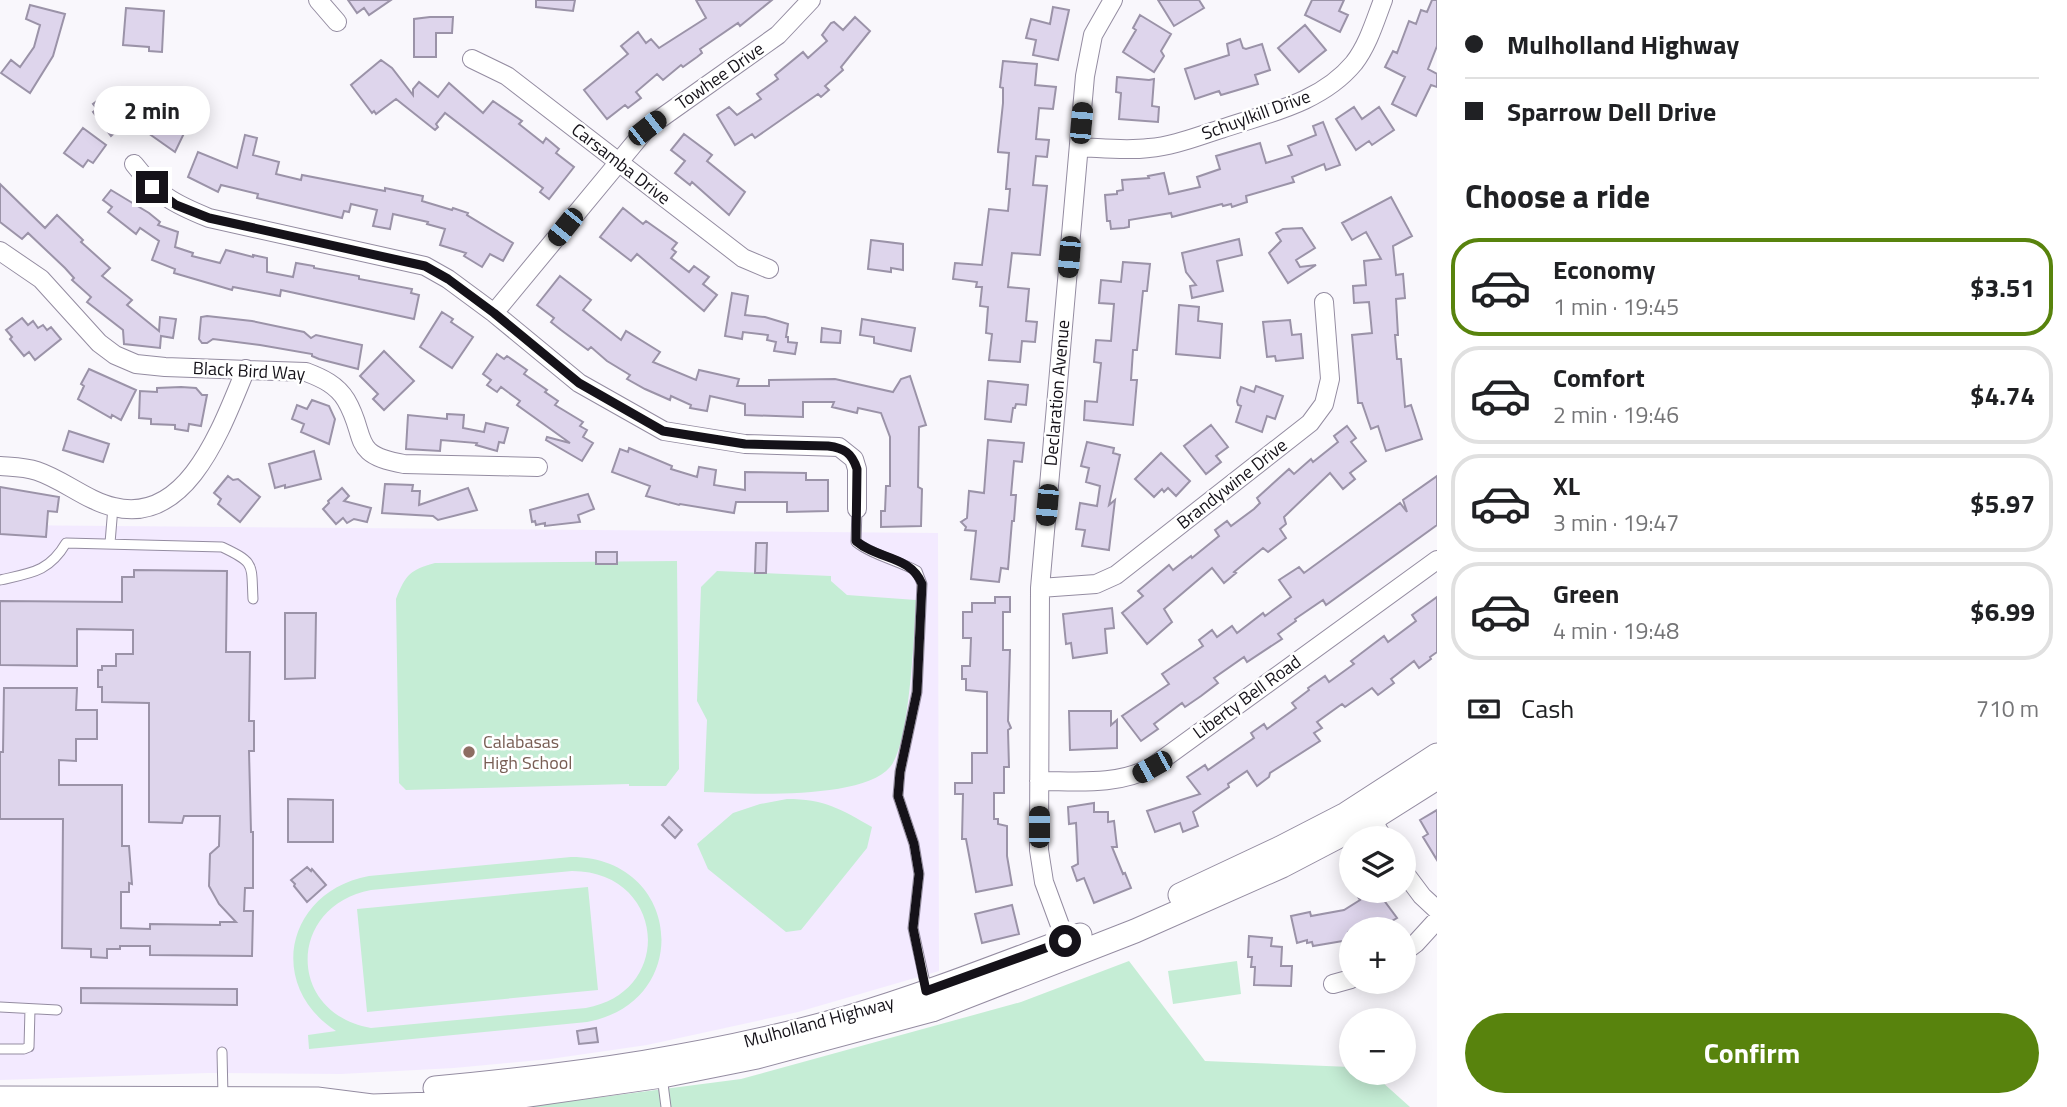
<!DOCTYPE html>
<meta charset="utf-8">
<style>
:root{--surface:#fff;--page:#f2f2f2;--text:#202124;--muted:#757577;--line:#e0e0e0;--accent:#58830d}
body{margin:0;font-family:"Titillium Web",sans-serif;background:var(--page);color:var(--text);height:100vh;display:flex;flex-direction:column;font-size:26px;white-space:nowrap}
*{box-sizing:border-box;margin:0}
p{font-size:23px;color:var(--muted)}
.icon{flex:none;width:38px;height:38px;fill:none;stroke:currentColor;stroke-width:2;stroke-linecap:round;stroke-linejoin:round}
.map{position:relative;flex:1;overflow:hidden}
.panel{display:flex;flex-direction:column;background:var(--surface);width:630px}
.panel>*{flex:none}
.top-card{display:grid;align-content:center;height:154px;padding:0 28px;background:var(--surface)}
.buttons{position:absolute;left:1339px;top:826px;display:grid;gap:14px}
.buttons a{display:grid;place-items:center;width:77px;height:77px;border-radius:50%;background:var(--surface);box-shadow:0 4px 18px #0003;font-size:35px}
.end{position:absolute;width:32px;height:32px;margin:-16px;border:9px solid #151219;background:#fff;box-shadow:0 0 0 4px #fff}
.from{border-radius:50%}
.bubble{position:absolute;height:49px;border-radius:24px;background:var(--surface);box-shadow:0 4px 18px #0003;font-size:23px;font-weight:700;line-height:49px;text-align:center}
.car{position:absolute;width:21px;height:42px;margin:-21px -10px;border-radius:9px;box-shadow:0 0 5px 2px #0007;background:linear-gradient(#222 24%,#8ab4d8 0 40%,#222 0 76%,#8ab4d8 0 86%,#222 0)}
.top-card b{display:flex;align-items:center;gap:24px;height:66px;font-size:26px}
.top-card b+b{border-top:2px solid var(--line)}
.top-card i{width:18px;height:18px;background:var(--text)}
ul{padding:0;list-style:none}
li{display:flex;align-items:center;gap:21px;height:98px;margin:0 14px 10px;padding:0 14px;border:4px solid var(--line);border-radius:28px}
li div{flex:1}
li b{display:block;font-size:26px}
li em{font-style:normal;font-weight:700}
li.current{border-color:var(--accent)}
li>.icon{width:63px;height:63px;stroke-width:1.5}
h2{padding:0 28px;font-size:32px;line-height:84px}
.pay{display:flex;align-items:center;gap:18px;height:77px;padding:0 28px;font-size:26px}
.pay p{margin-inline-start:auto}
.cta{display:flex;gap:14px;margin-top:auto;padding:14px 28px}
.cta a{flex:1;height:80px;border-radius:42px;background:var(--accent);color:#fff;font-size:28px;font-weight:700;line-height:80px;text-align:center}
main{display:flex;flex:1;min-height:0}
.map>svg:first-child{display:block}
.education{fill:#f3eaff}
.green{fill:#c5edd5;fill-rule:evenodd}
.building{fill:#ded5ec;stroke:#9b93a8;stroke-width:2}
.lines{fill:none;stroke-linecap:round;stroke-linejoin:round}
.lane-casing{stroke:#948ca1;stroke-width:11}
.street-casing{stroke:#948ca1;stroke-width:20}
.secondary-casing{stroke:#948ca1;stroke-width:25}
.lane{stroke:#fff;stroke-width:9}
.street{stroke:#fff;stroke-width:18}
.secondary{stroke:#fff;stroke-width:23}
.route{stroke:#151219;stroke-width:9}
.education-dot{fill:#8d6e63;stroke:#fff;stroke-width:2.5}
.labels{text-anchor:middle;stroke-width:5;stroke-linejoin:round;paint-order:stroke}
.street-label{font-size:18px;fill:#151219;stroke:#fff}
.education-label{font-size:18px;fill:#785e54;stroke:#fff;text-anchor:start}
</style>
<main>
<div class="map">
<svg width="1437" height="1107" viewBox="0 0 1437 1107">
<rect width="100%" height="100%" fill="#f9f7fc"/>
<path class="education" d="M0,525L938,533L939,971L798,1012L647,1045L550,1059L454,1068L341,1074L208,1073L0,1080Z"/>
<path class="green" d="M677,561L679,769L666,786H629V784L406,790L399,783L396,599C406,574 410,570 435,563Z
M717,571L831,576V581L847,595L916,600C914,633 910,745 890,767C863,800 746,794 704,792L707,720L697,701L701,587Z
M787,799C824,799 841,809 872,827L867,848L801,930L786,932L708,869L697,844L733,813L760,804Z
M571,857C682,857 695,1002 587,1022L309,1049L308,1035L336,1031C265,985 287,891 369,876ZM572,871C665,871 676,992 586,1008L371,1028C286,1013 287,906 371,890Z
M588,887L598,990L367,1012L357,909Z
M1129,961L1205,1061L1351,1067V1073H1372L1410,1107H525L741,1079L1021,1002Z
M1237,961L1241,994L1173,1004L1168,971Z"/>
<path class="building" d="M348,0H391L369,15L364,8L357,13Z
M536,0H575L573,11L536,7Z
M696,0H772L740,26L738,23L700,49L702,53L697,57L683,67L681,65L663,80L657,74L636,92L641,98L628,108L625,105L607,119L584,90L628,54L621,46L638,32L646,43L651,39L659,48L706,18Z
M1158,0H1199L1204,8L1174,26Z
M1312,0H1344L1339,11L1348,15L1340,32L1305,15Z
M1432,0H1437V46L1428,69L1437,74V87L1431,85L1416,116L1392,104L1405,77L1385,67L1393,51L1397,53L1409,21L1416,24L1421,10L1427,12Z
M30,5L65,14L53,56L30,93L1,73L11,60L20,67L34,47L40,25L26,19Z
M1053,7L1069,10L1058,60L1033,55L1036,40L1026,38L1031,19L1050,24Z
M126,8L164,11L162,52L149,51V47L123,45Z
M1140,15L1171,34L1161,51L1164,56L1154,72L1123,52L1136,30L1133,28Z
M430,17H453L452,33H436V57H414V19Z
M855,17L870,31L841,67L843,70L825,86L829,90L821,97L818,94L755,138L752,134L735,145L717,115L729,107L737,115L761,99L757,94L778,79L775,75L803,52L808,58L827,41L822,35L831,23L834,22L843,30Z
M1305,25L1326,50L1299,72L1278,48Z
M1240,39L1243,48L1246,49L1262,44L1270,70L1255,75L1258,84L1221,95L1219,91L1195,99L1185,69L1229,55L1227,44Z
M381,60L392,68L413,95V89L419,82L438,97L449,83L483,113L493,101L522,121L519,124L543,143L546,138L559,149L556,153L574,167L549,199L540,192L543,188L445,113L436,124L438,127L435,130L396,99L376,114L374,111L372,113L351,85Z
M1003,61L1037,64L1035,85L1056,87L1053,109L1039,108L1036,139L1049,140L1047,157L1036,156L1033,185L1047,186L1040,255L1012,253L1008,287L1029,289L1026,321L1037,322L1035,342L1022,341L1020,362L989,360L992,334L986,333L988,307L980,306L982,287H976L977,282L953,279L955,263L982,265L989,209L1008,211L1010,189H1006L1009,153L998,152V150L1003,103V88L1000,87Z
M1117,77L1149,80L1154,79L1152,106L1159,107L1158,122L1119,119L1121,93L1116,92Z
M118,94L134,115L111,136L93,112L97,109L93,104L105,95L109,101Z
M1354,107L1362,119L1379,107L1394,130L1372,145L1369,141L1356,150L1336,119Z
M161,110L188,125L175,152L148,133Z
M1323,122L1340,165L1326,170L1324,164L1292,177L1294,182L1246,196L1247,202L1232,207L1231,204L1223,206L1222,204L1172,217L1171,213L1129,220V227L1124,228L1111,229L1110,221H1107L1105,195L1117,194V191L1123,190L1122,180L1149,178L1148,176L1164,173L1169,194L1200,187L1197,177L1220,169L1216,156L1260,143L1266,163L1292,155L1288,146L1316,135L1313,126Z
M83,128L106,145L93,163L88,160L83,167L64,153Z
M684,134L712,155L707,161L745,192L729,215L692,182L690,185L675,173L685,161L671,150Z
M245,135L257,138L253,155L279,162L276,174L301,180L302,175L385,191V188L423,196L422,201L452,210L453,208L468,213L467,215L513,243L503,261L490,254L482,267L464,256L466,253L440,245L445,229L427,224L428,222L393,214L390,229L373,226L377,210L351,204L349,212L344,211L342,218L257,198L258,194L221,185L218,192L188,177L198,152L237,168Z
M0,184L45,228L57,215L83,240L81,242L110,268L102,276L132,300L127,305L159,331L160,317L176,319L173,338L161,336L160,348L124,344L123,330L87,302L91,297L72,280L74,278L65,268L28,233L22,239L0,222Z
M111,190L149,213L160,222L158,225L178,232L175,247L193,253L192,256L220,263L226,250L253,257V255L267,258V272L293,277L296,263L314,266V268L359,276V279L412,289L411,293L419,295L414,319L281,290L280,296L233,287L232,290L174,273L175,269L152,260L159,241L140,228L136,234L108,212L112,207L103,200Z
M1391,197L1412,236L1393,246L1396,275L1403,274L1405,298L1396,299L1398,335H1395L1397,359H1401L1405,407L1411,405L1422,439L1386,451L1378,426L1371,429L1362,403H1358L1352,335L1372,333L1369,302L1354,303L1353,286L1366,285L1364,261L1381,259L1366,232L1352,240L1342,223Z
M623,208L643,224L646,221L677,243L672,249L676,252L671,258L689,272L694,266L709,277L703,284L717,295L704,311L637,254L631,261L600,237Z
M1302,228L1315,248L1296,260L1300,267L1316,265L1288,283L1269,253L1281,241L1276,233L1283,229Z
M1239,239L1242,255L1217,261L1223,291L1192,298L1190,286L1196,285L1186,272L1182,253Z
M871,240L903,244V270L891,268V272L868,269Z
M1123,262L1150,264L1147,291H1143L1137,350H1133L1131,380H1137L1133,425L1084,420L1085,401L1097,402L1101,363L1094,362L1096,340L1111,341L1114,304L1099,303L1101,280L1121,282Z
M560,276L591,300L583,310L621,340L626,331L660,352L653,362L696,380L699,370L739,379L737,386H769V380L835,379L893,392L901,379L910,376L926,425L919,427L918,487L922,489L921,526L881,527V511H885L886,486H890V437L881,413L858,408L857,413L832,407L834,402H803V417L745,415V404L710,396L707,411L690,408L691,405L671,396L670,400L645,389L627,379L630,375L607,361L591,347L588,350L561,330L551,322L554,318L537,305Z
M732,293L748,296L745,315L765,317L788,324L786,337H788V342L797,343L795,354L774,351L776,342L767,340L768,335L743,332L742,339L725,336Z
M1179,305L1199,307L1198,321L1222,324L1220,358L1176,354Z
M442,312L453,319L451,322L473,337L452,368L420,347Z
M207,316L252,321L304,332L311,338L316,335L362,345L358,369L319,359L312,356V354L260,345L213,339L207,343H202L199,339L201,317Z
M22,318L28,325L33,321L38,328L43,325L47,330L51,327L61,339L35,360L29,352L24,356L10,339L12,337L6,330Z
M862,319L915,328L911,351L874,343V337L860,335Z
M1290,320L1292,335L1301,334L1303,358L1276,361L1275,356L1267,357L1263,322Z
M822,328L841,331L840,343L821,342Z
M384,351L414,381L384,410L373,399L378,394L360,376Z
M497,354L504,359L507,356L527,370L524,374L547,390L545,392L558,401L555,405L583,422L580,426L587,430L583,437L593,443L582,461L546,440L547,437L570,443L517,405L520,401L501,387L497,392L487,385L491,380L483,374Z
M89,369L136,390L121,420L112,415L111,418L78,399L84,386L81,384Z
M988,381L1028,385L1026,405L1016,404L1015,408H1013L1011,422L985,419Z
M1256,386L1283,396L1275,419L1267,416L1262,432L1236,422L1241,406L1238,405L1237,401L1241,387L1254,392Z
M181,387L196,388L202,395H207L201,426L189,424L188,431L175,429V425L151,424V419L139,418L140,391L157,392V388Z
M312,400L329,406L335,419L329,444L301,432L304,424L292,419L297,405L307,409Z
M447,414L464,415L463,428L484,432L486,423L508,428L504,443L499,442L497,451L476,445L477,443L441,440L440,451L406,449L408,415L447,419Z
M1211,425L1228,447L1216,456L1221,462L1206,474L1184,446Z
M1347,426L1356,438L1351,442L1366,461L1350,473L1355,479L1343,489L1330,473L1284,517L1286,524L1280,529L1286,538L1268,552L1263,548L1234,572L1236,573L1224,583L1212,568L1164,609L1172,622L1147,644L1122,613L1143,596L1138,591L1169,565L1173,570L1191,556L1192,558L1219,536L1215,530L1227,521L1231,526L1254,509L1260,503L1257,498L1289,469L1294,474L1311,459L1313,462L1338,442L1334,436Z
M69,431L109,444L103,462L63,450Z
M988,440L1024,443L1022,462L1014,461L1011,495H1016L1014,521H1012L1008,569L1001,568L999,582L971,579L976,531L965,530L966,527L961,522L967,518L969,491L984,493Z
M1087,442L1114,448L1113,453L1120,455L1109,505L1115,500L1109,550L1082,546L1085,530L1076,529L1080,503L1097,506L1100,486L1086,482L1089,468L1081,466Z
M629,448L672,466L671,469L697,477L699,467L716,470L714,485L745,490V472L806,473V480H828V511L787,512V502H736L734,513L680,504L679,505L646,496L650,486L612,472L620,449L628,452Z
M314,451L321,479L285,488V485L275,488L269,464Z
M1161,453L1190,481L1176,496L1168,488L1164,492L1162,489L1154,497L1135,479Z
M228,476L233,480L238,479L260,497L240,522L218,504L221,499L214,493Z
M1437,476V525L1326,605L1323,600L1295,619L1296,621L1278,634L1282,639L1247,662L1244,657L1214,678L1218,683L1201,696L1185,707L1182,703L1154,724L1158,729L1141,741L1122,716L1169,684L1162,674L1203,646L1199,640L1212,630L1217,637L1232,626L1237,633L1263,613L1265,616L1291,597L1279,580L1299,567L1304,573L1400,503L1407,512L1403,500Z
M385,484L413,485L412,491H420L419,505L468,488L477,510L438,520L433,516L382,513Z
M0,487L59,497L57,512L48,511L46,537L0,534Z
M342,488L349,496L344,501L371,508L367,522L354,519L347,523L343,518L336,524L323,509L329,503L328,501Z
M588,494L594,509L578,515L580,522L545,526V523L536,525L535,521L532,522L530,510Z
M756,543H767L766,573H755Z
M596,552H617V564H596Z
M134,570L227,571L226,652H250L249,721H254V751H249L251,832H253V888H245L244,911H253L252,956L150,955V946H120V949H107V958L91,957V949L62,948L63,819H0V752H3L4,688H77L76,710H97V739H76V761L59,760V785H122V846H129L132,884L129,883V892H121V928L150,929V924L220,925V922H236L219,904L209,886L210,854L219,846L220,816H184L182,823L149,822V703L102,702V687H98V670H102V666H116V654H133V630L77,629V666L0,665V601L122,602V577H134Z
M995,597H1010V612H1003V650H1010L1008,721L1011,728L1008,730L1009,767H1004V793H994V819H998V824L1007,826V856L1012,885L976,892L966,839H962L963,794H955V783H972V753H987V692L966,690V679H962V666H970L971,638H963V612H972V603H995Z
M1437,597V652L1430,657L1431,659L1419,668L1414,661L1391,679L1394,683L1378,695L1372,688L1345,707L1342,704L1317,722L1322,728L1314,733L1320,741L1270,773L1269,777L1257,786L1247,771L1228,784L1229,787L1193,812L1198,826L1183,832L1180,823L1155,832L1147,811L1200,794L1187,777L1205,765L1208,770L1254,738L1251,733L1264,724L1267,729L1296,708L1292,703L1309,690L1308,688L1325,676L1329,682L1354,664L1351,661L1384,636L1388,642L1416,621L1412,615Z
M1112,608L1114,628L1105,629L1107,653L1073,658L1071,643L1066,644L1063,614Z
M285,613H316L315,678L285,679Z
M1069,711H1111V725L1117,720V748L1070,750Z
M288,799L333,800V842H288Z
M1094,803V812H1108V822L1114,821L1117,847H1112L1123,874L1125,873L1131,888L1094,903L1084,878L1077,881L1072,867L1078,864L1076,823L1069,824L1068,807Z
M1437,810V860L1423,837L1428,834L1420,820Z
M669,817L682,830L675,838L662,825Z
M307,867L311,871L312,869L326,885L307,902L294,886L295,884L291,880Z
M1354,891H1377L1397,918L1378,929H1373L1367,920L1348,932L1349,940L1313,946L1312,942L1307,943V940L1297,943L1291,916L1310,912L1311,916L1344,910L1360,900Z
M1012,905L1019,934L982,943L975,914Z
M1249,936L1272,938L1271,946L1282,947L1281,966H1292L1291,986L1254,985L1255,967H1251L1252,957H1248Z
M81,988L237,989V1005L81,1003Z
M596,1028L598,1042L579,1044L577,1031Z"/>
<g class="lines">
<g class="lane-casing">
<path id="lane" d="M857,509L856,542C872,555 897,560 917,571L922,584L917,692L900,772L898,796L914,844L919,874L913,928L927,992
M110,543L113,507
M0,580C31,573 49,572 66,543L222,547C256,563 251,564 253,599
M0,1007L57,1010
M0,1049H24L29,1047L30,1009
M222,1052L223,1096
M662,1076L666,1107"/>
</g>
<g class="street-casing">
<path id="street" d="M318,0L337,22
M472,59L507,76L743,258L769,269
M1079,147C1103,148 1125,151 1149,148C1174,146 1198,136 1221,129C1268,113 1321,103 1354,63C1368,45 1375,21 1383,0
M134,164C158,195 172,203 209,218L425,266L448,279L494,313L579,383L664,431L745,444L839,447L854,459L857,469V509
M0,251L41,279L99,343L115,355L136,364L165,367L306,372C322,378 337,385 346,400C368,437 349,455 404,464L538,467
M494,313L647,128L778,35L811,0
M0,466C12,467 25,467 37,471C64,480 87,501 114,507C190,526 224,420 246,369
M1040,588L1096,584L1116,575L1310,423L1324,404L1330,379L1324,302
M1039,781C1077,781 1117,786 1152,767L1437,560
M1366,809L1383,838
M1404,872L1422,896L1437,910
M1069,950L1044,882L1039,850L1040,588L1085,76L1093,35L1113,0
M1404,952L1416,943L1437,920
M1333,984L1351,979"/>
</g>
<g class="secondary-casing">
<path id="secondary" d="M1180,895L1280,848L1346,814L1437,755
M435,1088C575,1075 714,1056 849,1017C927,994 1004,963 1080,935
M0,1098L317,1099L372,1106L433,1104L522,1096L662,1076L757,1057L932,1010L1135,931L1282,866L1372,819L1437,778"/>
</g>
<use href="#lane" class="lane"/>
<use href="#street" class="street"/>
<use href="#secondary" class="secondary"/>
</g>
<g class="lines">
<path class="route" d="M152,187L176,205L209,218L425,266L448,279L494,313L579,383L663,431L745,444L828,446C844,448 852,453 857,469L856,541C878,560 910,555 922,584L917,692L900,772L898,796L914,844L919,874L913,928L926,991L1065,941"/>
</g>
<circle class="education-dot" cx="469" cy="752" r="7"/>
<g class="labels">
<g class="street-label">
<text transform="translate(720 76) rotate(-35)" y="6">Towhee Drive</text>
<text transform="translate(1256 115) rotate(-20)" y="6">Schuylkill Drive</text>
<text transform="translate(621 164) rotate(38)" y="6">Carsamba Drive</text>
<text transform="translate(249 371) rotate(3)" y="6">Black Bird Way</text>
<text transform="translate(1057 393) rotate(-85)" y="6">Declaration Avenue</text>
<text transform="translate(1232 484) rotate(-38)" y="6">Brandywine Drive</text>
<text transform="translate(1247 697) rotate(-36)" y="6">Liberty Bell Road</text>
<text transform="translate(819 1022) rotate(-15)" y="6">Mulholland Highway</text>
</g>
<g class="education-label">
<text x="483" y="748">Calabasas<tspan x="483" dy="21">High School</tspan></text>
</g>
</g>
</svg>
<div class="buttons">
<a><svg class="icon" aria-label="layers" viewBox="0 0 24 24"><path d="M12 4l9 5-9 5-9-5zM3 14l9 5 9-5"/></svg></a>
<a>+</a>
<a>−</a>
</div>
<i class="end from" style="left:1065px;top:941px"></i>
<i class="end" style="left:152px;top:187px"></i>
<div class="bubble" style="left:94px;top:86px;width:116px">2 min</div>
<i class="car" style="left:1081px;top:123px;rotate:5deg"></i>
<i class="car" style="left:647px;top:128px;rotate:52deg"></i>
<i class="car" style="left:565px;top:227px;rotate:219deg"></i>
<i class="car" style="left:1069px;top:257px;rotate:185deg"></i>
<i class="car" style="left:1047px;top:505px;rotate:185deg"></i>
<i class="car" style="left:1152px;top:767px;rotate:241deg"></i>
<i class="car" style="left:1039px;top:827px;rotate:0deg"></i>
</div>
<section class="panel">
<div class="top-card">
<b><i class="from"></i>Mulholland Highway</b>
<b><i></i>Sparrow Dell Drive</b>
</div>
<h2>Choose a ride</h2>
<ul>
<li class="current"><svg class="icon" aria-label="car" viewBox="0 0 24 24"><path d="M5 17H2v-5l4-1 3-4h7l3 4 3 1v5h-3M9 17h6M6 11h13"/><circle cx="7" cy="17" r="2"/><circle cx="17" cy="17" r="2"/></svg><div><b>Economy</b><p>1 min · 19:45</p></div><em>$3.51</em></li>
<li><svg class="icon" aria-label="car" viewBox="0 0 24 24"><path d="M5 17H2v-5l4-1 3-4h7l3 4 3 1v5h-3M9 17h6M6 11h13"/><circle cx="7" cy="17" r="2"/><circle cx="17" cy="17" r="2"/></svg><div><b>Comfort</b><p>2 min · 19:46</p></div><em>$4.74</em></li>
<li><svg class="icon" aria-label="car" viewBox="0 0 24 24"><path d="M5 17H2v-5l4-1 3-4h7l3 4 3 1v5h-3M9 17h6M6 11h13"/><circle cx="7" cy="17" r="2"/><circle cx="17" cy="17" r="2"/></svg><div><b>XL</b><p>3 min · 19:47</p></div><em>$5.97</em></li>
<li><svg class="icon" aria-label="car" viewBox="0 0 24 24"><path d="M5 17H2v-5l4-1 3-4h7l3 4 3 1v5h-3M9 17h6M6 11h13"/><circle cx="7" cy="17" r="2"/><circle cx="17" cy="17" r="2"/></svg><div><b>Green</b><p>4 min · 19:48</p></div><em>$6.99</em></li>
</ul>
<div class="pay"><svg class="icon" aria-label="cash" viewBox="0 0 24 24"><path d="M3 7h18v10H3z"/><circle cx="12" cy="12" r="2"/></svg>Cash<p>710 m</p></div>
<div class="cta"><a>Confirm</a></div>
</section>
</main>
